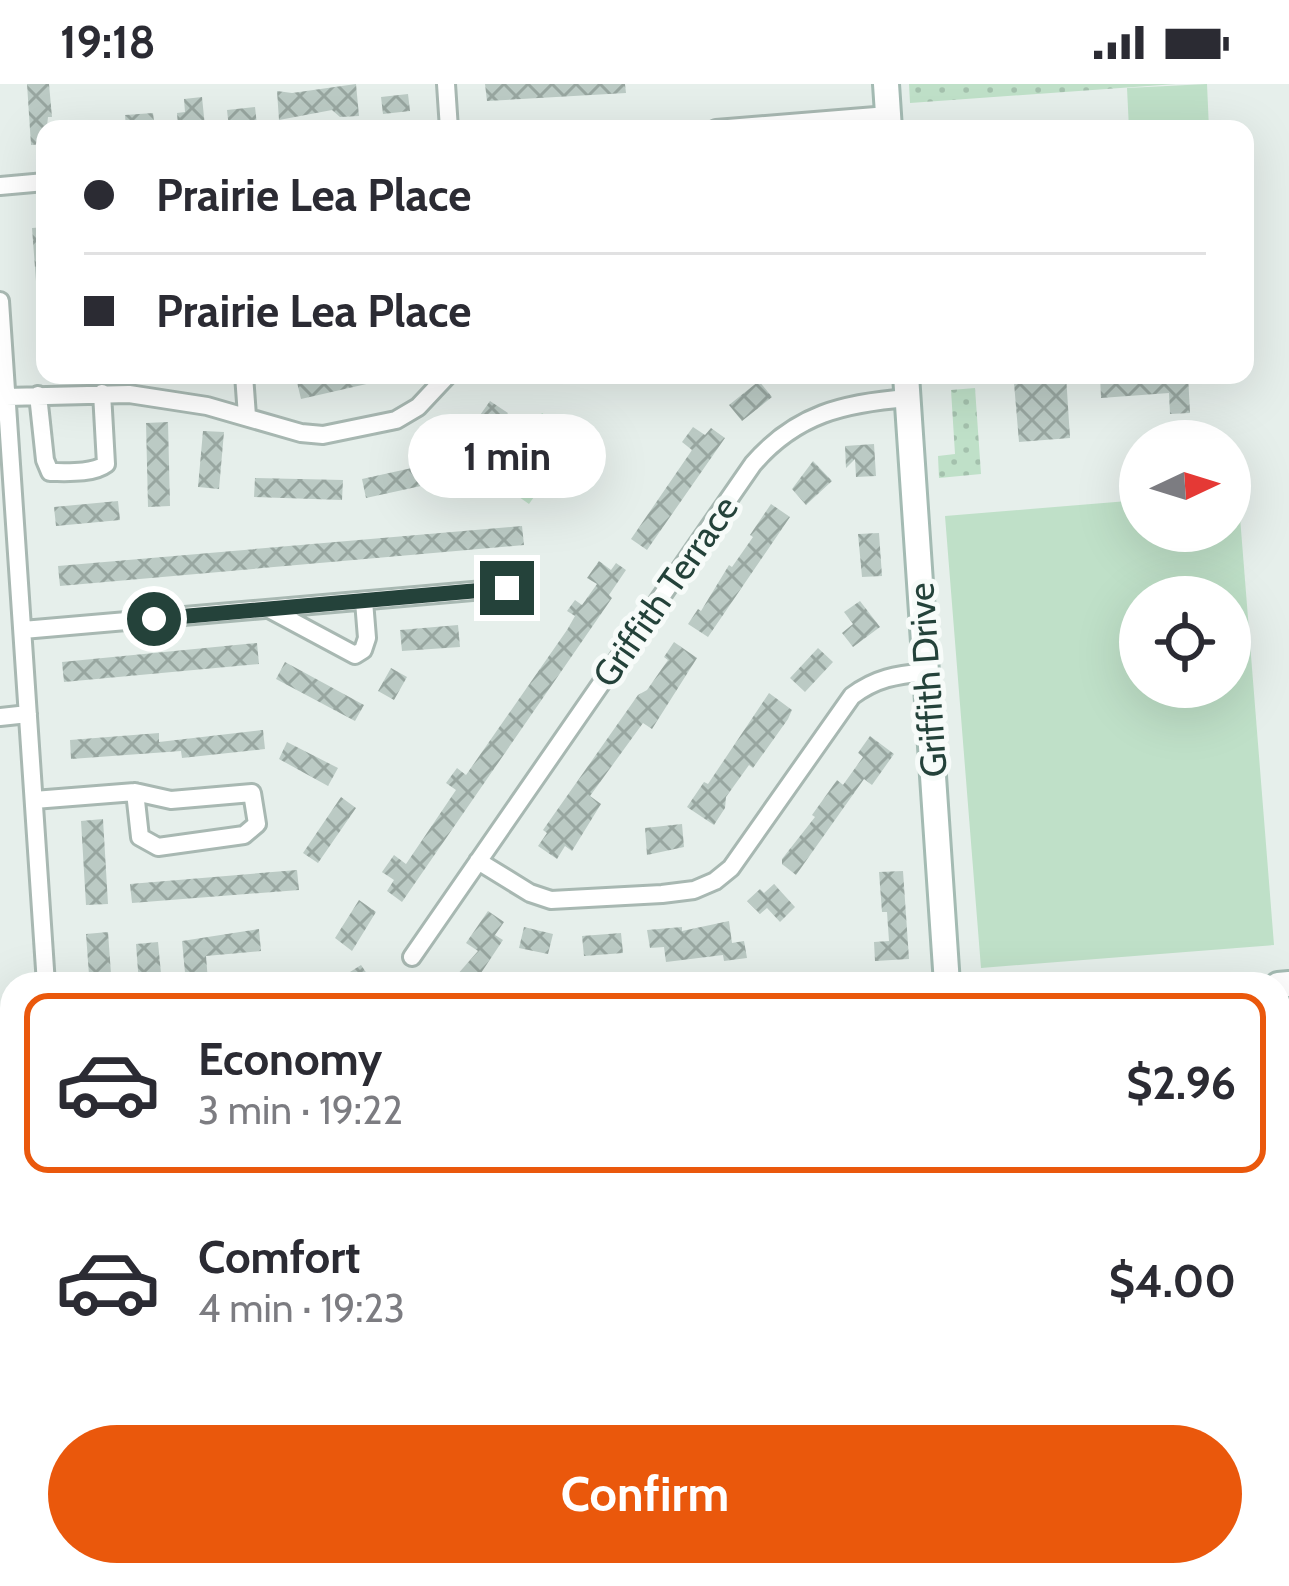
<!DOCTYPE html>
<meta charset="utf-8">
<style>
:root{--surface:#fff;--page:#f7f7f7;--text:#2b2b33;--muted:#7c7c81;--line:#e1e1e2;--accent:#ea580c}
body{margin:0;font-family:Cabin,sans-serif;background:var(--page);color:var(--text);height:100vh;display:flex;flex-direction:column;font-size:45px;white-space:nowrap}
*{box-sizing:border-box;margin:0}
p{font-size:39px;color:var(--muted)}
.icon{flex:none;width:66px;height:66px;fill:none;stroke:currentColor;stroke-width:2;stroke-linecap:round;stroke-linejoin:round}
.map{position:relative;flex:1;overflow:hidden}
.panel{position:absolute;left:0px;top:888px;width:1290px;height:615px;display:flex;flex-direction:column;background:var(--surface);border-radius:36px 36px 0 0;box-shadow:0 12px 48px #0002}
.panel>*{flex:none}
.guide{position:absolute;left:36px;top:36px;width:1218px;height:264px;border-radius:24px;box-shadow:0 12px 48px #0002;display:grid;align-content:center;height:264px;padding:0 48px;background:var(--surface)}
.needle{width:78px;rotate:86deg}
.fabs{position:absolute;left:1119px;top:336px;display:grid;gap:24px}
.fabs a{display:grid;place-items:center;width:132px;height:132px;border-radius:50%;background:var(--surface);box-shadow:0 12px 48px #0002;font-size:60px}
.end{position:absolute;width:54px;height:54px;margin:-27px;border:15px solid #24423a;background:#fff;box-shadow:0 0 0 6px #fff}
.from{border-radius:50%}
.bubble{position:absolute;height:84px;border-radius:42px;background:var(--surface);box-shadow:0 12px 48px #0002;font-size:39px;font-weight:800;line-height:84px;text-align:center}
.guide b{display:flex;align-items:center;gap:42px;height:114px;font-size:45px}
.guide b+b{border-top:3px solid var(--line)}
.guide i{width:30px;height:30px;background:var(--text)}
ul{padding:21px 0 0;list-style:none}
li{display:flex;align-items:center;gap:36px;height:180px;margin:0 24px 18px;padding:0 24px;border:6px solid transparent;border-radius:24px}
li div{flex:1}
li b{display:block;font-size:45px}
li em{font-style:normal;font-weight:800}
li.current{border-color:var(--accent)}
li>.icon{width:108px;height:108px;stroke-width:1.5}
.cta{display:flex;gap:24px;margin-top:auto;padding:24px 48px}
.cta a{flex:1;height:138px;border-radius:72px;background:var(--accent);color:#fff;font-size:48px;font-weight:800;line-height:138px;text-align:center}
.status{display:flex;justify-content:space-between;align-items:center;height:84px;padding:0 60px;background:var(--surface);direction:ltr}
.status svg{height:33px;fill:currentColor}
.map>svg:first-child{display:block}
.park{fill:url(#park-dots)}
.pitch{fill:#bfe0c8;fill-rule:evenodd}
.building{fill:url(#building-cross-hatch)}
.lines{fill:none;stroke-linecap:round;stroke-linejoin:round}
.street-casing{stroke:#a8b8b2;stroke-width:22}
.secondary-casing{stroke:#a4bbb3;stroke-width:30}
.street{stroke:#fff;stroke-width:16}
.secondary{stroke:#fff;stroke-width:24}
.route{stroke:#24423a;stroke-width:15}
.labels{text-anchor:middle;stroke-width:10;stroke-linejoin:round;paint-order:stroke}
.street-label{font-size:36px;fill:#24423a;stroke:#f7fbf9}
</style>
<div class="status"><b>19:18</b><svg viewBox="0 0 49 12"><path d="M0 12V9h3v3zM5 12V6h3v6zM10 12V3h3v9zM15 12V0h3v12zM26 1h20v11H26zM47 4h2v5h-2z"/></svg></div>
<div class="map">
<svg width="1289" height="1502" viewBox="0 0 1289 1502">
<defs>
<pattern id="park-dots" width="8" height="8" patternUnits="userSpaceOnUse" patternTransform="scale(3)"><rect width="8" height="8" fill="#bfe0c8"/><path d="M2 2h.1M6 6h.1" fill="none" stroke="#a4c1ad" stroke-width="1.8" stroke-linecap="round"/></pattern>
<pattern id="building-cross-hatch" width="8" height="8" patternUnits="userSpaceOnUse" patternTransform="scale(3)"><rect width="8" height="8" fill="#bbcac4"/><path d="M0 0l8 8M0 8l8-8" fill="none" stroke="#98a6a0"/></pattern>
</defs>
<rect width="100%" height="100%" fill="#e6efeb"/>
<path class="park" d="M909,0H1176L910,19Z
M975,304L981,390L939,394L938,372L955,370L951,306Z"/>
<path class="pitch" d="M1207,0L1209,45H1129L1127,4Z
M542,329L576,353L529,420L495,396Z
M1238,408L1274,861L981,884L945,432L1140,416V447H1230V409ZM1140,513H1230V603H1140Z"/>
<path class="building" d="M27,0H49L52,33H48L45,60L31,61Z
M356,0L359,32L340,33L332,26L279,36L277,7L292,9Z
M485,0H625L626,9L487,17Z
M408,10L410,27L383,30L381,13Z
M202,13L205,43H178L177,29L185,28L184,15Z
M255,23L257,41L229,44L227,26Z
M153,29L155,45H126L125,31Z
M45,143V197H36L32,144Z
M310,291H384V296L301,315L296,294Z
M1037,291H1066L1070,354L1019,358L1014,299L1038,298Z
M1100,291H1188L1190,329L1170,330L1169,309L1101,314Z
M759,297L772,313L742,337L729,321Z
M490,317L508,329L484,363L466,351Z
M168,338L170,422L148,423L146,339Z
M693,343L705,351L711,344L725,354L647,466L631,455L692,366L682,358Z
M203,347L224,348L219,405L198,403Z
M874,360L876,392L856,393L855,375L846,384L845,362Z
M448,376L453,395L366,414L362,395Z
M813,377L832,397L806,421L792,405Z
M255,394L343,396L342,416L254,413Z
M118,417L120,436L56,442L54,423Z
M771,420L790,433L708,553L688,540L698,525L701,527L729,481L732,483L753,453L750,451Z
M522,442L524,461L60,502L58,482Z
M879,449L882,492L862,493L858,450Z
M599,477L611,486L616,479L626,486L609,511L612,514L402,818L387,807L394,796L382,788L394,771L406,780L456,706L446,699L457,684L466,691L567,546L575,532L567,527L575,516L582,521L597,500L587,494Z
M860,517L880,543L853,563L842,549L853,540L844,528Z
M458,541L460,563L402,567L400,546Z
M674,558L697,574L652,645L643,639L590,712L601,720L572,767L565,762L557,775L538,762L547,749L543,746L638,611L647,606L668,576L664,573Z
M257,559L259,580L64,598L62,578Z
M818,564L833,578L805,608L790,594Z
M285,578L364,621L355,637L276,595Z
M391,584L407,593L394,616L378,607Z
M769,609L792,626L788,635L753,684L749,681L726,713L725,724L714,741L687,723L704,698L708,700Z
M263,646L265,665L182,674L181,667L71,675L70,656L159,649V658Z
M870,652L894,670L872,701L864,695L796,791L782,780V775L815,733L812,731L837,696L843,701L863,673L858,669Z
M287,658L338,684L328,702L279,675Z
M341,713L356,724L318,779L303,769Z
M103,735L108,820L86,821L81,737Z
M682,740L684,763L647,771L645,744Z
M297,786L299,806L132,819L130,800Z
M903,787L909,875L875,877L874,858L889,857L887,828H882L879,788Z
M774,800L795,823L780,838L767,824L760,830L747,817L760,805L764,809Z
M359,816L376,828L352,867L335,854Z
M488,827L504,838L495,851L503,856L479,892L487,900H449L478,867L466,859Z
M729,837L732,859L744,857L747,874L724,877L723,871L666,878L664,863L650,864L647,846L682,843V847Z
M524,843L553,850L548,870L519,864Z
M259,845L261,867L206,872L208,897L186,899L182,857Z
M108,848L111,890L89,891L86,850Z
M621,849L623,869L584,872L582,852Z
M158,858L162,900H139L136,860Z
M361,881L374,900H331Z
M0,1084H10L12,1153L0,1154Z"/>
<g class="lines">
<g class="street-casing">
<path id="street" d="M446,0L449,45
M716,45L888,31
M0,102L45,98
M0,217L46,900
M244,291L247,332
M38,311L45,376L50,388C66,388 93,390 106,380L102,309
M6,313L129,310L207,322L301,349L323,351L396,336L418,323L448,291
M271,526L355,571L363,566L367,554L364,517
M23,546L507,504
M0,633L28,630
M34,716L135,708L171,716L252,709L257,740L244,751L158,763L140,753L135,708
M478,777L530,809L551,816L662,810L694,806L715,797L731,784L852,612C876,594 896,591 926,588
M412,873L753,380C796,330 844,319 908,314
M0,1221L12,1215
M90,1491L91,1502
M842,1491V1502
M1198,1491L1199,1502
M1037,1502L1159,1491"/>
</g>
<g class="secondary-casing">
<path id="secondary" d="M886,0L889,45
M906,291L947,900
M1278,901L1289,900
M0,1008L12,1007"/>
</g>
<use href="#street" class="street"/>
<use href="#secondary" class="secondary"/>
</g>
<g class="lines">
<path class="route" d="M154,535L507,504"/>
</g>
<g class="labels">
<g class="street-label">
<text transform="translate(665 507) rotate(-55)" y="13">Griffith Terrace</text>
<text transform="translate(927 596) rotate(-94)" y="13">Griffith Drive</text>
</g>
</g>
</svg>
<div class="fabs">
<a><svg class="needle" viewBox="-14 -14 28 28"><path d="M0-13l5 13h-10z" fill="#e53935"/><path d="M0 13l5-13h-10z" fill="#7c7c81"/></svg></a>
<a><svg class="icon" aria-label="locate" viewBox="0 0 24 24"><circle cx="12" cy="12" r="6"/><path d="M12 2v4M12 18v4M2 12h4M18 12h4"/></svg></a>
</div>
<i class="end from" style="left:154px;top:535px"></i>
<i class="end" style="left:507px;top:504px"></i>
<div class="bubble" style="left:408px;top:330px;width:198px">1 min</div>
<div class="guide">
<b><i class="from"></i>Prairie Lea Place</b>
<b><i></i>Prairie Lea Place</b>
</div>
<section class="panel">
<ul>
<li class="current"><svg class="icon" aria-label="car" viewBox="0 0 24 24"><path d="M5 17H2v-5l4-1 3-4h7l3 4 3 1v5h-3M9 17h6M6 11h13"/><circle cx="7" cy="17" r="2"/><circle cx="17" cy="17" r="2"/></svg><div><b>Economy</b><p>3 min · 19:22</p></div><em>$2.96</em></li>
<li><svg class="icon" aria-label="car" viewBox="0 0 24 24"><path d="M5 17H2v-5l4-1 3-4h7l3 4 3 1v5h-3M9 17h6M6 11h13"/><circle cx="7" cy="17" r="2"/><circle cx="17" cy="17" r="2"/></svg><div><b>Comfort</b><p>4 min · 19:23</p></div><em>$4.00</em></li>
</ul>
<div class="cta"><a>Confirm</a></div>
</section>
</div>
